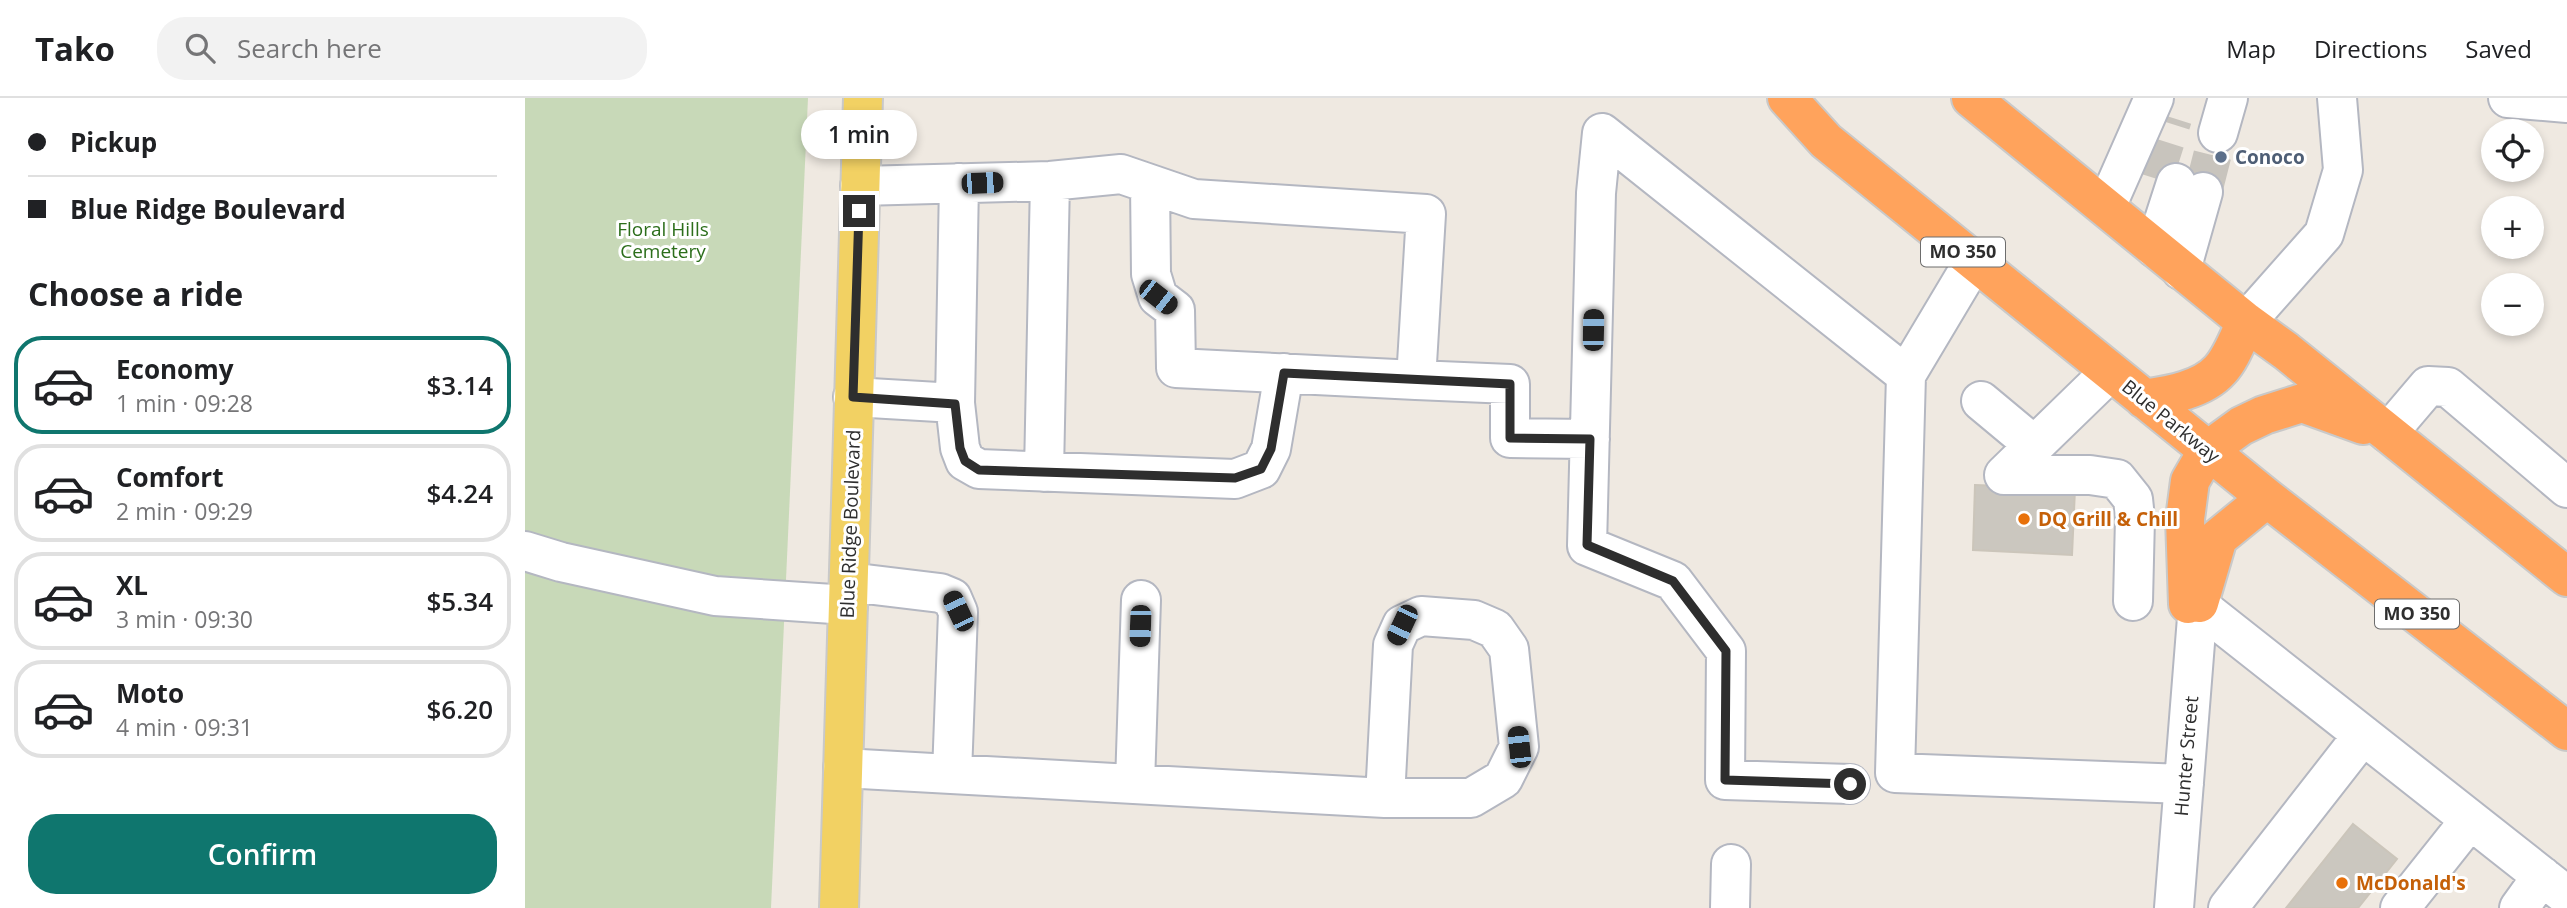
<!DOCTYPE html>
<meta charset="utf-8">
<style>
:root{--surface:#fff;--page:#f2f2f2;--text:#202124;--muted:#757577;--line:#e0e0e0;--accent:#0f766e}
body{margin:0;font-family:"Open Sans",sans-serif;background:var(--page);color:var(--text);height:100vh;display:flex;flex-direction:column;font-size:26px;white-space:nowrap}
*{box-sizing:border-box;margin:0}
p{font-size:23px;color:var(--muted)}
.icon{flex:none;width:38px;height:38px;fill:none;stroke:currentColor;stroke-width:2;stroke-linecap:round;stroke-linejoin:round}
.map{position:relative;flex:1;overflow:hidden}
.drawer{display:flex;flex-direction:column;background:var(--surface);width:525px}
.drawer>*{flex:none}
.banner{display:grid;align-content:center;height:154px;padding:0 28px;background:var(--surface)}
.buttons{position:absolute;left:1956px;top:21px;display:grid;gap:14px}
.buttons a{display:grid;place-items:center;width:63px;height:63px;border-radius:50%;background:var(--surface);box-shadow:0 4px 10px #0003;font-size:35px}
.end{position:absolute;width:32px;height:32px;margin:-16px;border:9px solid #2e2e2e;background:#fff;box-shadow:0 0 0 4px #fff}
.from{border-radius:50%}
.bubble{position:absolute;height:49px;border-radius:24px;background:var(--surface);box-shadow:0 4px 10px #0003;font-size:23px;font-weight:600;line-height:49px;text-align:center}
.car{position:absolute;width:21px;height:42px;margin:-21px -10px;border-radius:9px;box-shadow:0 0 5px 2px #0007;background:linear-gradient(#222 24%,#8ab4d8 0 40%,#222 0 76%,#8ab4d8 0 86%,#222 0)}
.banner b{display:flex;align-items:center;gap:24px;height:66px;font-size:26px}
.banner b+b{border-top:2px solid var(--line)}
.banner i{width:18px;height:18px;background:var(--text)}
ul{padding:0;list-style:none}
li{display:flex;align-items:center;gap:21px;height:98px;margin:0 14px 10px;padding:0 14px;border:4px solid var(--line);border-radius:28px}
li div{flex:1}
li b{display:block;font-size:26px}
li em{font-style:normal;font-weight:600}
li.on{border-color:var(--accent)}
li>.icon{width:63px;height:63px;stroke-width:1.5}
h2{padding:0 28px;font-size:32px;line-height:84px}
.action{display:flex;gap:14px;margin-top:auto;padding:14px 28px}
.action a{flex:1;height:80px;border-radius:28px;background:var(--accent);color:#fff;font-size:28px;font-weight:600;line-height:80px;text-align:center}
header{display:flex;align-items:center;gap:42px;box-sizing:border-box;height:98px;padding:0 35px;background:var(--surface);border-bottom:2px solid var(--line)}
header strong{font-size:33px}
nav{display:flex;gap:38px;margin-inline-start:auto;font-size:24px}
.search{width:490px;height:63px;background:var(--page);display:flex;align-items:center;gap:18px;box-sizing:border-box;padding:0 24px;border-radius:28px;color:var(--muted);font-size:26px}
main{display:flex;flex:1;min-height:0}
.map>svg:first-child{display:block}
.cemetery{fill:#c8d9b8}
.building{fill:#cbc7bf;stroke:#cbc5ba;stroke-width:2}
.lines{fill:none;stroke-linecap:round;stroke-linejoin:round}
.minor-tunnel{stroke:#c8c4bd;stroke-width:38;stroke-dasharray:38 19;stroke-linecap:butt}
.minor-casing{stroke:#b4b7c1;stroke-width:42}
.major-casing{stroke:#c9c9c9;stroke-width:42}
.highway-casing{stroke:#c9c9c9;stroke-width:42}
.minor{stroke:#fff;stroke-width:38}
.major{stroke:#f2d163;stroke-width:38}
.highway{stroke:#ffa35c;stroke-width:38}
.route{stroke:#2e2e2e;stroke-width:9}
.service-dot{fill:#5c6f8a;stroke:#fff;stroke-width:2.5}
.food-dot{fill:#e8710a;stroke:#fff;stroke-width:2.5}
.labels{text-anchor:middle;stroke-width:6;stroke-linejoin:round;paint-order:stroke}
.shield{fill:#fff;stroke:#6d6d6d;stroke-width:2}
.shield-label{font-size:18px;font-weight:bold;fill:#2e2e2e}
.service-label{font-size:19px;font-weight:bold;fill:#4e5e75;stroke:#fff;text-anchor:start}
.park-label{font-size:19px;fill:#2c6e1b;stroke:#fff}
.street-label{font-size:19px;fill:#2e2e2e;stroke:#fff}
.food-label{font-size:19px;font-weight:bold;fill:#c56008;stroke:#fff;text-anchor:start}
</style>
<header>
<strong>Tako</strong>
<div class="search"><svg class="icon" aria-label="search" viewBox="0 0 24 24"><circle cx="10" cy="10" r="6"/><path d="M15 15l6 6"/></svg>Search here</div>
<nav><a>Map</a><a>Directions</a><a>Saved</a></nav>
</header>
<main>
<section class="drawer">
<div class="banner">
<b><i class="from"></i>Pickup</b>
<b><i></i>Blue Ridge Boulevard</b>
</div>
<h2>Choose a ride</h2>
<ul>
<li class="on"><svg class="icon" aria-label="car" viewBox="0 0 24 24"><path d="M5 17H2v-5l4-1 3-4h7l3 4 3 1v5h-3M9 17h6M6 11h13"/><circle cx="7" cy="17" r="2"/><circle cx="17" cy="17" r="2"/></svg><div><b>Economy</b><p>1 min · 09:28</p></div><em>$3.14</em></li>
<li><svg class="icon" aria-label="car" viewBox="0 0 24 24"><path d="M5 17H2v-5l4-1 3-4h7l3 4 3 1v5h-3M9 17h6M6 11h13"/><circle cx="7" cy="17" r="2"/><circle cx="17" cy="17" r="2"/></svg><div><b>Comfort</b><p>2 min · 09:29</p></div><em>$4.24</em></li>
<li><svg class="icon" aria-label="car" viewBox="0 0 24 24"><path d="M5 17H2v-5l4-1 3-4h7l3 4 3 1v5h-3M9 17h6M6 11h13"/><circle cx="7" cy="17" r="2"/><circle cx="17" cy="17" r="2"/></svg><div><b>XL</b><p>3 min · 09:30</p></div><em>$5.34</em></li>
<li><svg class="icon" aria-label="car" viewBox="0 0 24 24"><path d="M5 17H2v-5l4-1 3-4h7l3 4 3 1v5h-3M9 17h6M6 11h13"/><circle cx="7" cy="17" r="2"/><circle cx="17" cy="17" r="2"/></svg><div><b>Moto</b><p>4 min · 09:31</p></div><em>$6.20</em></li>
</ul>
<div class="action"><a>Confirm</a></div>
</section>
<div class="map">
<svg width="2042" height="810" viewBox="0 0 2042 810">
<rect width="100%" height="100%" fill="#efe9e1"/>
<path class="cemetery" d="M0,0H283L246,810H0Z"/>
<path class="building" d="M1450,387L1550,391L1547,457L1448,452Z
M1828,726L1872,761L1833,810H1761Z"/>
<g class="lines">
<path class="minor-tunnel" d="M1629,80L1648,20
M1678,94L1693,35"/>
<g class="minor-casing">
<path id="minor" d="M1983,0L2042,5
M1693,35L1703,0
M335,88L525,83L596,76L669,101L901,116L891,282L651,270L650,212L633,199L626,176L625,86
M1581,109L1629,0
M1630,150L1651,85
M1449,163L1381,277L1370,675L1659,686
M1656,172L1678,94
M1721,224L1799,136L1818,72L1812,0
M891,282L985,286V340L1065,341
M328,299L430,305L434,85
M1456,303L1510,348
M430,305L435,350L440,363L454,371L710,381L736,371L746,351L759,275
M1863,335L1903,288L1923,289L2042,390
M519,374L525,83
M1479,377H1565L1592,381L1608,401L1610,420L1608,503
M1479,377L1585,274
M0,453L36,464L190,498L323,507
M324,484L415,495L427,500L433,514L427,676
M1673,507L2042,798
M318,670L860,700H946L978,681L994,649L984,551L970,531L949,522L896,518L877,527L868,547L860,700
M610,686L616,502
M1325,686L1200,682L1201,553L1148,483L1062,448L1071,95L1077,35L1381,277
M1205,810L1206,766
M1649,810L1673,507
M1703,810L1838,637
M1875,810L1945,722
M1994,810L2017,778"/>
</g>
<g class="major-casing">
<path id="major" d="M314,810L338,0"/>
</g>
<g class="highway-casing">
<path id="highway" d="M1262,0L1301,43L1742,400L2042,633
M1446,0L1721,224L1761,253L2042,479
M1619,301C1644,297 1677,292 1695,272C1707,259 1713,240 1721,224
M1674,505L1693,440L1742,400
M1663,506L1660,421L1665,383L1683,352L1716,328L1739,317L1777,305L1838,327"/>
</g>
<use href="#minor" class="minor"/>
<use href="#major" class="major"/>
<use href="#highway" class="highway"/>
</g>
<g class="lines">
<path class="route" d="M334,113L328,299L430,306L435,350L440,363L454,372L710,380L736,371L746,351L759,275L985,286V340L1065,341L1062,447L1148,483L1201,553L1200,682L1325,686"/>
</g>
<circle class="service-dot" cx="1696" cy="59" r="7"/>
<g class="food-dot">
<circle cx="1499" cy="421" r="7"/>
<circle cx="1817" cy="785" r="7"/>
</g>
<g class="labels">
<g class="shield">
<rect x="1396" y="139.5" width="84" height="29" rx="5"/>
<rect x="1850" y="501.5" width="84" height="29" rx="5"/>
</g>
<g class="shield-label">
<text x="1438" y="160">MO 350</text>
<text x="1892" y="522">MO 350</text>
</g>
<g class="service-label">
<text x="1710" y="66">Conoco</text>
</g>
<g class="park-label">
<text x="138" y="138">Floral Hills<tspan x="138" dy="22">Cemetery</tspan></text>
</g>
<g class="street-label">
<text transform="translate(1646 323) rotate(39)" y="7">Blue Parkway</text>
<text transform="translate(325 426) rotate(-88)" y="7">Blue Ridge Boulevard</text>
<text transform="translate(1661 658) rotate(-85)" y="7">Hunter Street</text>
</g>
<g class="food-label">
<text x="1513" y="428">DQ Grill &amp; Chill</text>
<text x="1831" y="792">McDonald's</text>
</g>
</g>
</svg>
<div class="buttons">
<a><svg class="icon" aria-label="locate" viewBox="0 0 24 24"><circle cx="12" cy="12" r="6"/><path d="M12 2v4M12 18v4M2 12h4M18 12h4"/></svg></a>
<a>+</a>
<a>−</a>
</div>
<i class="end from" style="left:1325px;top:686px"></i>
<i class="end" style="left:334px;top:113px"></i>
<div class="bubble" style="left:276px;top:12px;width:116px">1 min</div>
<i class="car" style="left:457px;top:85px;rotate:88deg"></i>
<i class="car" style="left:633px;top:199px;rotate:128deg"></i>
<i class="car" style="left:1068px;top:232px;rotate:1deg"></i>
<i class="car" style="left:433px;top:513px;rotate:335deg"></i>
<i class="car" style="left:877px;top:527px;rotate:205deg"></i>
<i class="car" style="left:615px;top:528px;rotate:182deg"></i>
<i class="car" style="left:994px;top:649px;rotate:354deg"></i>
</div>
</main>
